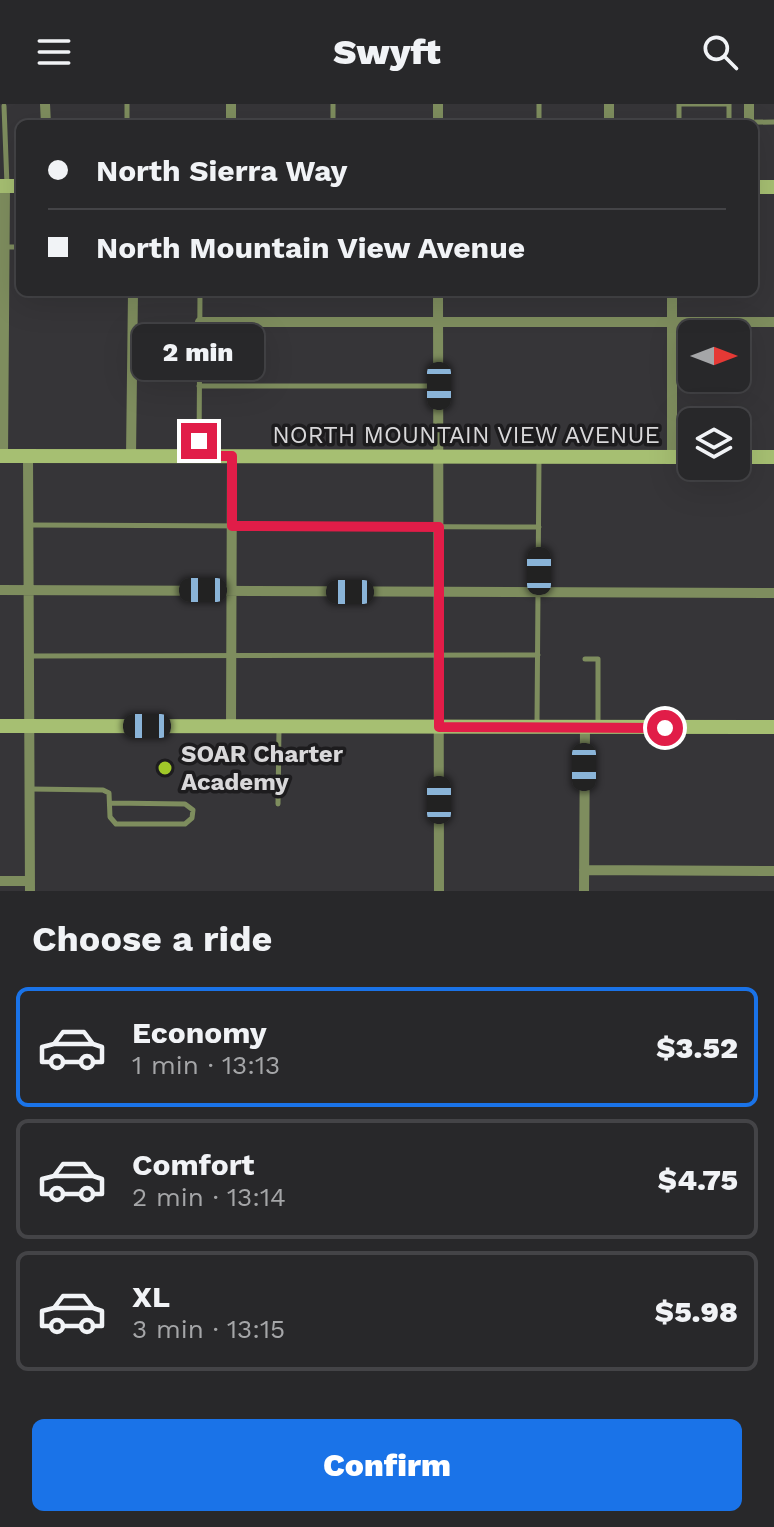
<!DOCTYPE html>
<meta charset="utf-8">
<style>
:root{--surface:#28282a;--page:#303032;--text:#f1f3f6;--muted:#a5a6a8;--line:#444447;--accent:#1a73e8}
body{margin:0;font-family:"Work Sans",sans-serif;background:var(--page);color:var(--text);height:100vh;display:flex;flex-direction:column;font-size:30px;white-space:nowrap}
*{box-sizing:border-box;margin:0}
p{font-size:26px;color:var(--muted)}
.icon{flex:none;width:44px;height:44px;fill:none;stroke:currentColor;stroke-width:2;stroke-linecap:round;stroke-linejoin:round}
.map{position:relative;height:787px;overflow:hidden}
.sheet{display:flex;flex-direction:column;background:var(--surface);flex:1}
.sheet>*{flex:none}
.hud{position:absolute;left:16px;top:16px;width:742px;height:176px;border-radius:12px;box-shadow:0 8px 32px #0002,0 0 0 2px var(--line);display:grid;align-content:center;height:176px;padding:0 32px;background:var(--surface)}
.needle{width:52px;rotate:90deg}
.buttons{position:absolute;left:678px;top:216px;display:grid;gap:16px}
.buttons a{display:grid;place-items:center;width:72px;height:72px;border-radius:12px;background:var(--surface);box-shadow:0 8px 32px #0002,0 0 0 2px var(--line);font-size:40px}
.end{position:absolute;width:36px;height:36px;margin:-18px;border:10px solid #e11d48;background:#fff;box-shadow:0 0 0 4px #fff}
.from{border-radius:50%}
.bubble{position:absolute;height:56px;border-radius:12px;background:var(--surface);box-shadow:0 8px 32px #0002,0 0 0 2px var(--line);font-size:26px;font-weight:800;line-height:56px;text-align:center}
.car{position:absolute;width:24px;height:48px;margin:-24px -12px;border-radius:10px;box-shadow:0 0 6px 2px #0007;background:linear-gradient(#222 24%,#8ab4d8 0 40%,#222 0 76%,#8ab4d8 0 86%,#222 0)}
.hud b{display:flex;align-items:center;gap:28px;height:76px;font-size:30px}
.hud b+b{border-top:2px solid var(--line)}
.hud i{width:20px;height:20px;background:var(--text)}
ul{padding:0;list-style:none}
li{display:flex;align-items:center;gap:24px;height:120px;margin:0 16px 12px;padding:0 16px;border:4px solid var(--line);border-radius:12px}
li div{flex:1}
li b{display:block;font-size:30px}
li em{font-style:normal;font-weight:800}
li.on{border-color:var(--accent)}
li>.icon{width:72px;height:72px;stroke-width:1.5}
h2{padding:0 32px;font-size:36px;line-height:96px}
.action{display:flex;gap:16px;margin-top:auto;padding:16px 32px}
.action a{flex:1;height:92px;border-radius:12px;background:var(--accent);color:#fff;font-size:32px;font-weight:800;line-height:92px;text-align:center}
header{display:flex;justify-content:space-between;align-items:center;height:104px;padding:0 32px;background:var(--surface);font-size:36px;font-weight:800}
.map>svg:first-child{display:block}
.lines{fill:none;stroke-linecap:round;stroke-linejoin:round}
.lane{stroke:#7e8d5e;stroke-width:5}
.street{stroke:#7e8d5e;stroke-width:10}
.secondary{stroke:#a6bf72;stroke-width:14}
.route{stroke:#e11d48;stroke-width:10}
.poi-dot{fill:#a1c929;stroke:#1d1c1e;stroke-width:3}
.labels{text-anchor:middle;stroke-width:7;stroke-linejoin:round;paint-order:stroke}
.street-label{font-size:24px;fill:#d9d8da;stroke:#1d1c1e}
.poi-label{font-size:24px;font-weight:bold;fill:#d9d8da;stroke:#1d1c1e;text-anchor:start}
</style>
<header><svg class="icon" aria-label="menu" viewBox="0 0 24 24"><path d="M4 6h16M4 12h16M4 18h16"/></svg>Swyft<svg class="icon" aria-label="search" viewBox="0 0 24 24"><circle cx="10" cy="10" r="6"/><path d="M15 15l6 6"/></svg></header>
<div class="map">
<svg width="774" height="787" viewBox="0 0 774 787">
<rect width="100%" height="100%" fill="#363538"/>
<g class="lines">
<path class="lane" d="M127,0V20
M679,0H729V19
M4,2L7,81
M679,19L774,18
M679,19V0
M333,20V0
M539,20V0
M5,143H20
M199,282H438
M199,351L200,188
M28,421L539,423
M28,552L538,551
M585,555H598V621
M537,620L539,354
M30,685L103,686L109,689L110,713L116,720H185L192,714L193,706L185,700L111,699
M278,700L279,624"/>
<path class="street" d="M45,0L46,20
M231,0V20
M438,0V20
M609,20V0
M749,20V0
M438,188L439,787
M200,218H774
M3,352L5,82
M28,352L30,787
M131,352L133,188
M672,353V188
M0,486L774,489
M231,623L232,352
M584,766L774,767
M0,777H29
M584,787L585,624"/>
<path class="secondary" d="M0,82H20
M754,83H774
M0,352L692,353
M736,353H774
M0,622L774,623"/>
</g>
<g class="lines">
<path class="route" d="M199,337V352H232V422L439,423V623L665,624"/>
</g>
<circle class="poi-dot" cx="165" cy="664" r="8"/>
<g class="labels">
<g class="street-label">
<text x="466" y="339">NORTH MOUNTAIN VIEW AVENUE</text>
</g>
<g class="poi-label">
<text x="181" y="658">SOAR Charter<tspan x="181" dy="28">Academy</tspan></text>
</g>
</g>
</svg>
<div class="buttons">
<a><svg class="needle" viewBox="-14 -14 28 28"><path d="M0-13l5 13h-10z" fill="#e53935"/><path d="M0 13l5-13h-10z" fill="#a5a6a8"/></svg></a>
<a><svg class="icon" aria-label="layers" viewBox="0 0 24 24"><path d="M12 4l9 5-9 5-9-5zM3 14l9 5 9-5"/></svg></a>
</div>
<i class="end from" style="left:665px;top:624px"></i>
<i class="end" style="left:199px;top:337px"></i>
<div class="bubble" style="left:132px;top:220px;width:132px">2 min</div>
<i class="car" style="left:439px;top:282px;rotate:180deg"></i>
<i class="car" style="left:539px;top:467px;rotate:0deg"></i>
<i class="car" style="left:203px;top:486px;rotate:270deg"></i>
<i class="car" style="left:350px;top:488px;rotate:270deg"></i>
<i class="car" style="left:147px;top:622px;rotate:270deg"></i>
<i class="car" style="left:584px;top:663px;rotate:180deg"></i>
<i class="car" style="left:439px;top:696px;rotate:0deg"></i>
<div class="hud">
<b><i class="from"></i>North Sierra Way</b>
<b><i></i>North Mountain View Avenue</b>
</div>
</div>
<section class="sheet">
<h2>Choose a ride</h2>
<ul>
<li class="on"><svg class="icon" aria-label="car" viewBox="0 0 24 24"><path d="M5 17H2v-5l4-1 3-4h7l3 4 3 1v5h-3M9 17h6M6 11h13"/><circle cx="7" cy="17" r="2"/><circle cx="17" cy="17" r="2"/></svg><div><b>Economy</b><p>1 min · 13:13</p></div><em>$3.52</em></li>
<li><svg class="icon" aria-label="car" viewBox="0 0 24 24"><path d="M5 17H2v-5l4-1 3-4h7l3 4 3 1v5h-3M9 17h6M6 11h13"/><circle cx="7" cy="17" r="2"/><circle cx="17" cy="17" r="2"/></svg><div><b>Comfort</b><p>2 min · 13:14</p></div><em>$4.75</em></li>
<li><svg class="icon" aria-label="car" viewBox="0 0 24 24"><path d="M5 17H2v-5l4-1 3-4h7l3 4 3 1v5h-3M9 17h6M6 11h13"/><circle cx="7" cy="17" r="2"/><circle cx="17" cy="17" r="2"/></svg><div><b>XL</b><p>3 min · 13:15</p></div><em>$5.98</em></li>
</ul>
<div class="action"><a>Confirm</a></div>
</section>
